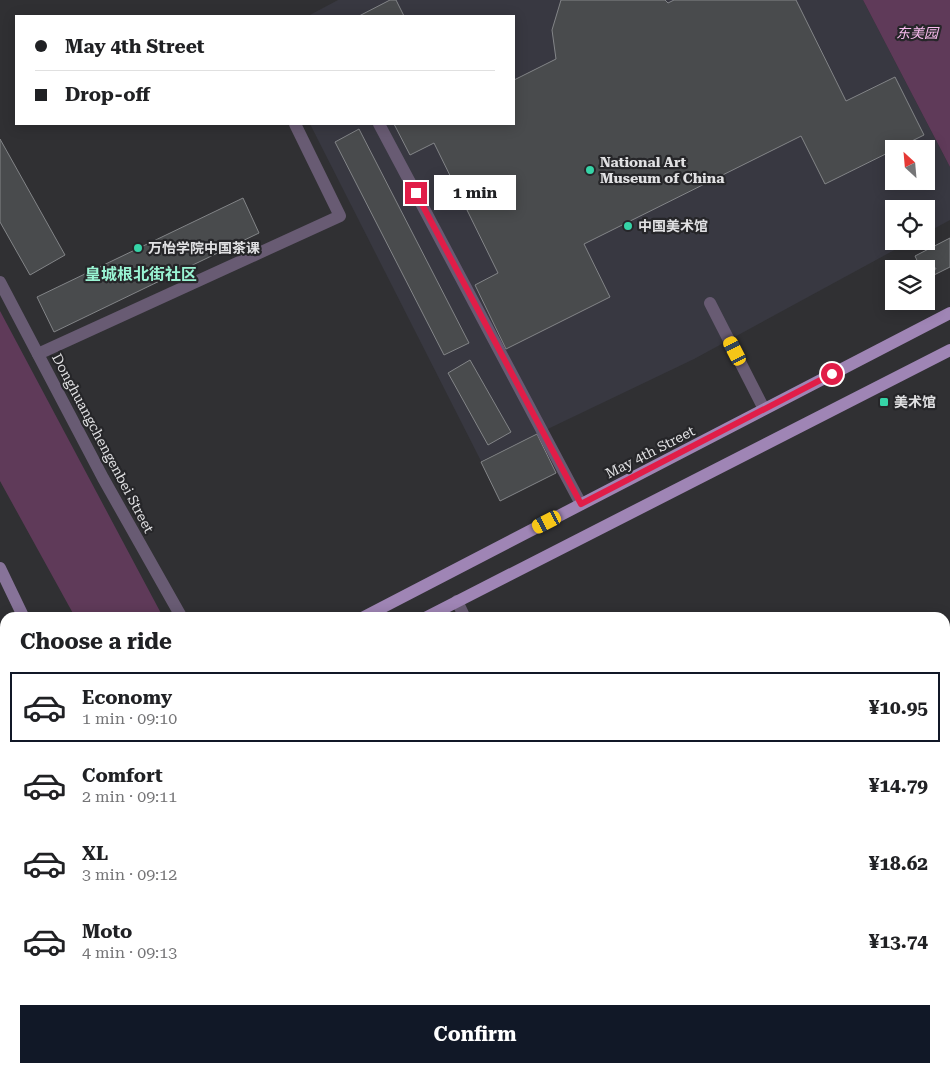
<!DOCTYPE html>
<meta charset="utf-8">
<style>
:root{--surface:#fff;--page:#f6f6f6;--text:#202124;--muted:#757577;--line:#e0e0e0;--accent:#111827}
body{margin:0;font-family:"Roboto Serif","Noto Sans SC",serif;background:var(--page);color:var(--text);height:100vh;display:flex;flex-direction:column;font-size:19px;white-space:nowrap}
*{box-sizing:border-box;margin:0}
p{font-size:16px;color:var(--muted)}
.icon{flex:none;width:28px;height:28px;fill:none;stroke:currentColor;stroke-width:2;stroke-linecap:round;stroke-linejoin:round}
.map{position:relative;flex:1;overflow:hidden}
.sheet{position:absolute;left:0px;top:612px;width:950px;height:461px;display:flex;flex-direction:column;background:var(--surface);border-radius:15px 15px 0 0;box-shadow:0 2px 12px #0003}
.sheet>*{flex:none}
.guide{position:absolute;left:15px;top:15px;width:500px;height:110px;border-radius:0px;box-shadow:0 2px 12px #0003;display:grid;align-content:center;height:110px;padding:0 20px;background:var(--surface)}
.needle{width:32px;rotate:334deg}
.controls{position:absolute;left:885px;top:140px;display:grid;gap:10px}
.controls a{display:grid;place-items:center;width:50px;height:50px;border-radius:0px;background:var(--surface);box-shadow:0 2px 12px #0003;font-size:25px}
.end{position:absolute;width:22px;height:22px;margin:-11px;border:6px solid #e11d48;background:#fff;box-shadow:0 0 0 2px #fff}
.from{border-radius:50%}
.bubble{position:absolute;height:35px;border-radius:0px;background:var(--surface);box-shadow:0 2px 12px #0003;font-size:16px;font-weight:700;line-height:35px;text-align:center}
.car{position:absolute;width:15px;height:30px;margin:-15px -8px;border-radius:6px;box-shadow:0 0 4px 1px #0007;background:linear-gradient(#f5c518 24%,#345 0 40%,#f5c518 0 76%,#345 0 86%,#f5c518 0)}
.guide b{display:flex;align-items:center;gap:18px;height:48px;font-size:19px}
.guide b+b{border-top:1px solid var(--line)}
.guide i{width:12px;height:12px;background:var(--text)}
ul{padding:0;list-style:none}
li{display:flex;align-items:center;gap:15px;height:70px;margin:0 10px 8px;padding:0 10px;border:2px solid transparent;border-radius:0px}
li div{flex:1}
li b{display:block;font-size:19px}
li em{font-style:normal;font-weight:700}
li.selected{border-color:var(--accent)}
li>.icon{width:45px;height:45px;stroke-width:1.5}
h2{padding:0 20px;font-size:22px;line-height:60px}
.cta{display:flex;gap:10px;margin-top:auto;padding:10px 20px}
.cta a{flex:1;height:58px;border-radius:0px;background:var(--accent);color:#fff;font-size:20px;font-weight:700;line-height:58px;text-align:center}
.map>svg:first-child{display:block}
.built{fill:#383841;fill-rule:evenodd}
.green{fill:#5f3a59}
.building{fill:#494b4d;stroke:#838588}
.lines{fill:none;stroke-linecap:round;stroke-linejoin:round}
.path{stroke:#747477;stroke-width:3;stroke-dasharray:4 2.5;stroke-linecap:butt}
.lane{stroke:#685b73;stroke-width:12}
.street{stroke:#685b73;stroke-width:12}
.secondary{stroke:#877399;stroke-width:12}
.primary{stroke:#9f85b5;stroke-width:12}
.route{stroke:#e11d48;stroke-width:6}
.poi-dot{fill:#36d4a7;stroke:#262629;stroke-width:2}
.labels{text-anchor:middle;stroke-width:4.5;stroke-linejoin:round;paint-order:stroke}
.park-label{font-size:14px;font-style:italic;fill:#f9bcef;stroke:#262629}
.poi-label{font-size:14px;font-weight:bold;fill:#e1e1e3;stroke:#262629;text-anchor:start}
.street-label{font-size:14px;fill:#e1e1e3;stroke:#262629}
.quarter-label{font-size:16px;font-weight:bold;fill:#9af5d4;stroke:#262629}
</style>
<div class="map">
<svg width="950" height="1073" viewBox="0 0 950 1073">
<rect width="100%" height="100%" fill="#303033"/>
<path class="built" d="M338,0H863L950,167V220L926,233V209H894V241H911L694,359L481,461L310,124H514V16H308ZM894,149H926V181H894Z"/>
<path class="green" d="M863,0H950V167Z
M0,311L163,617H75L0,481Z
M317,1069H403L405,1073H319Z"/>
<path class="building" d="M390,0H396L404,16H359Z
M561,0H665L668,3L674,0H796L846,101L895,77L924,135L825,184L801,136L584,244L610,297L506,349L475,285L498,273L434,143L410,155L394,124H514V80L556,59L552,30Z
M359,129L469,343L444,355L335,142Z
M0,139L65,255L30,275L0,222Z
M243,198L259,233L54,332L37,297Z
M950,238V267L926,279V269H921L915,256Z
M470,360L511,432L488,445L448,373Z
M537,434L556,473L500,501L481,462Z
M950,680V699L945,702V682Z
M950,863V903L945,906V866Z
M950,952V1013L945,1016V954Z
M27,1069H45L47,1073H19Z
M457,1069H593L585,1073H459Z
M645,1069H696L687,1073H647Z
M791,1069H840L843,1073H793Z"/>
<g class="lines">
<path class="path" d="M929,287L926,279L936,267
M0,642L5,652
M226,1069L229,1073"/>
<path class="lane" d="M379,124L581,504
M38,354L340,216L295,124
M457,601L465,618"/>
<path class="street" d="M0,282L103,478L182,618
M710,303L764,409
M945,651L950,648
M423,1069L425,1073
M863,1069L865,1073
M133,1073L142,1069
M616,1073L624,1069"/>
<path class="secondary" d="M0,568L24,618
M259,1069L261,1073"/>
<path class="primary" d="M362,618L950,313
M425,618L950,350
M0,800L5,797
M0,832L5,830"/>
</g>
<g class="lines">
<path class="route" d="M416,193L581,504L832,374"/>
</g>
<g class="poi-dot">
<circle cx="590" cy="170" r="5"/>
<circle cx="628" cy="226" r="5"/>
<circle cx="138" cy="248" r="5"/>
<rect x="879" y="397" width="10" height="10" rx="2.5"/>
</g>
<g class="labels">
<g class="park-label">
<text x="917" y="38">东美园</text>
</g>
<g class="poi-label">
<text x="600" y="167">National Art<tspan x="600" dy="16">Museum of China</tspan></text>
<text x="638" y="231">中国美术馆</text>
<text x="148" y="253">万怡学院中国茶课</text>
<text x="894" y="407">美术馆</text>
</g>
<g class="street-label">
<text transform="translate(103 443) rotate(62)" y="5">Donghuangchengenbei Street</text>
<text transform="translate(650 452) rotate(-27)" y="5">May 4th Street</text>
</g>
<g class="quarter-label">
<text x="141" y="280">皇城根北街社区</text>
</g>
</g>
</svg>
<div class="controls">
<a><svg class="needle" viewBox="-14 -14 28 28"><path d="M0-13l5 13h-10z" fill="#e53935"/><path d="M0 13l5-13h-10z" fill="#757577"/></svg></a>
<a><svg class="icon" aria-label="locate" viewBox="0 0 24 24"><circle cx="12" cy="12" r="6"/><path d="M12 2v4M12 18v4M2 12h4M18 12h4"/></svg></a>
<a><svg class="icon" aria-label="layers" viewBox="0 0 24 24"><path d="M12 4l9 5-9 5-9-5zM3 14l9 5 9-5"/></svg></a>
</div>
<i class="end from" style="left:832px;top:374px"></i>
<i class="end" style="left:416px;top:193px"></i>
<div class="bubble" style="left:434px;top:175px;width:82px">1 min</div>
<i class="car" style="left:735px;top:351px;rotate:333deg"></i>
<i class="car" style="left:547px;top:522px;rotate:243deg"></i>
<div class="guide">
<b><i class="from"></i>May 4th Street</b>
<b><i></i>Drop-off</b>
</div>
<section class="sheet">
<h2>Choose a ride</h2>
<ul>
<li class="selected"><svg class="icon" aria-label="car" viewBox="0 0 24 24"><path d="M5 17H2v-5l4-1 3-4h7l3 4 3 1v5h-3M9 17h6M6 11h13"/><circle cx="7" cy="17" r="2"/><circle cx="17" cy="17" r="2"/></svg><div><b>Economy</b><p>1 min · 09:10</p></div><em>¥10.95</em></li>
<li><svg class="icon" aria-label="car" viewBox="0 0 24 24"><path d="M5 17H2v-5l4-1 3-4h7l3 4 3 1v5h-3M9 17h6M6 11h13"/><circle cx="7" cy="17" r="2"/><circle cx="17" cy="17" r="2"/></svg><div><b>Comfort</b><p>2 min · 09:11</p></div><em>¥14.79</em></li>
<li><svg class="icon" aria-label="car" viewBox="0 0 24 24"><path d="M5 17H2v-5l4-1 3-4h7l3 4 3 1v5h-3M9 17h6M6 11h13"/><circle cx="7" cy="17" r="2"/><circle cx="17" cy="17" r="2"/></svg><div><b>XL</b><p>3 min · 09:12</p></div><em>¥18.62</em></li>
<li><svg class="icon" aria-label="car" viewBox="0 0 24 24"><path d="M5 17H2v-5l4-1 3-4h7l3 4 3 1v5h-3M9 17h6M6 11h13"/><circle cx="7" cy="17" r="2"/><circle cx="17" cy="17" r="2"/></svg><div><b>Moto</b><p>4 min · 09:13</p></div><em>¥13.74</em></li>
</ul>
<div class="cta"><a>Confirm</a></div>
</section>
</div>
